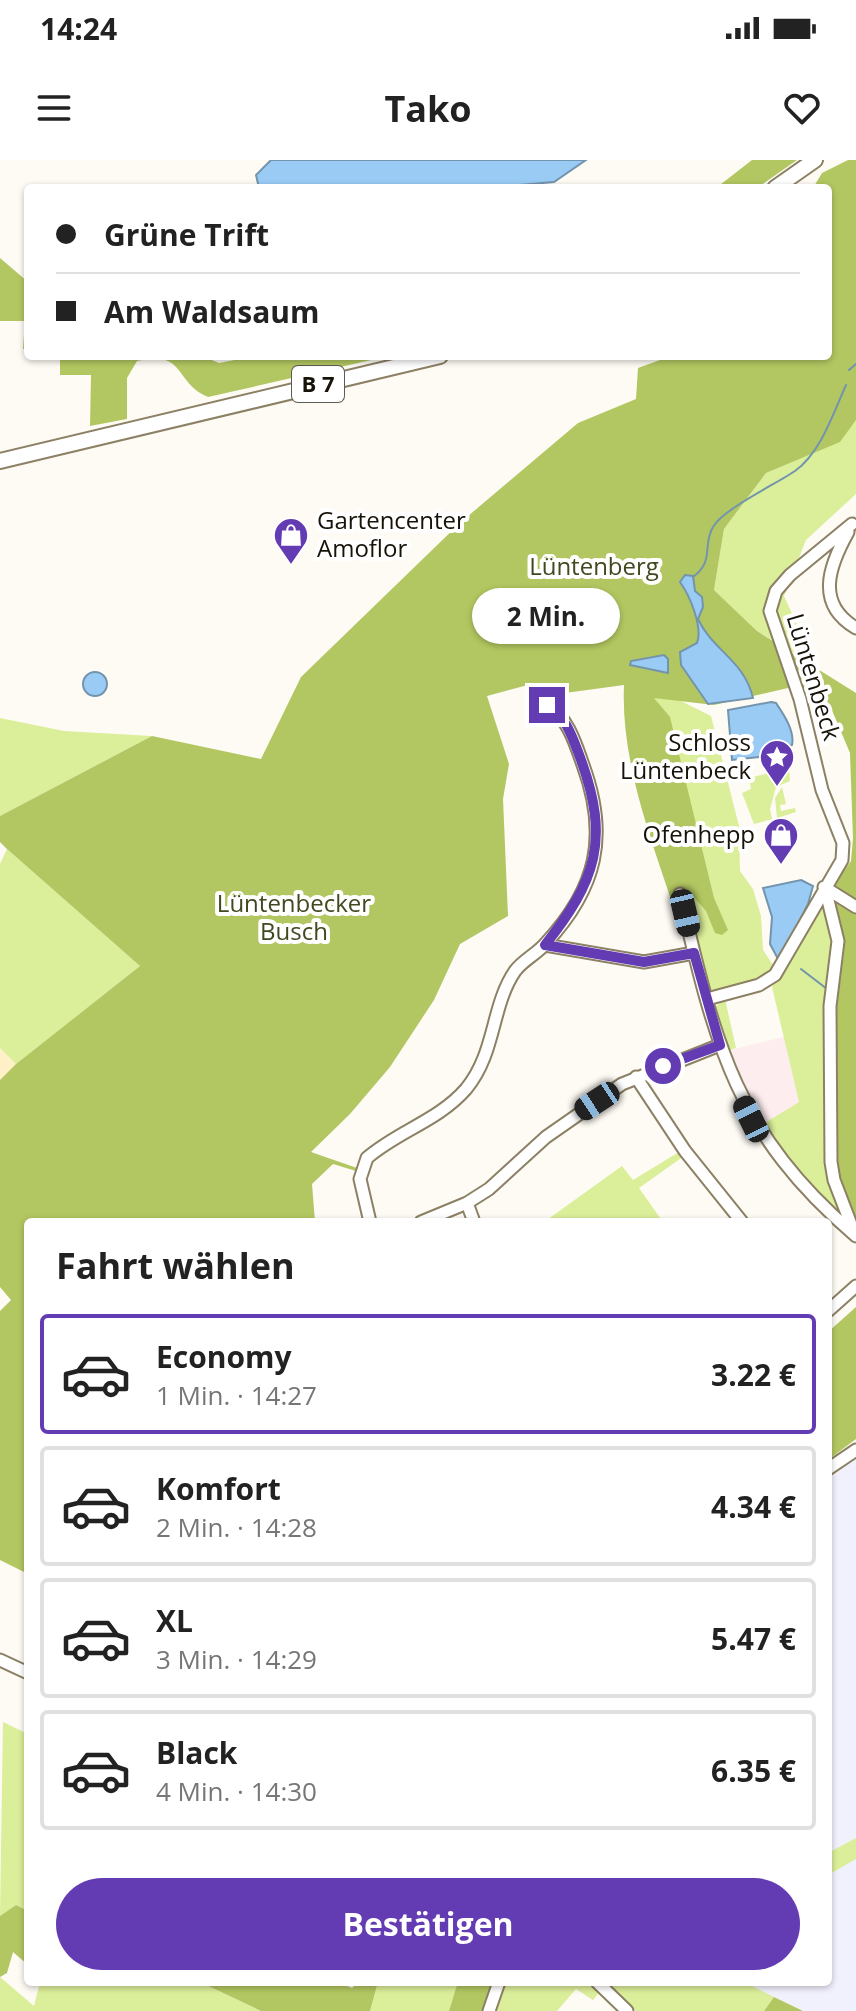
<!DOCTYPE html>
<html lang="de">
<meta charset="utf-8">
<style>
:root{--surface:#fff;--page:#f6f6f6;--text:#222;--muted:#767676;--line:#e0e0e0;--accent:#633bb3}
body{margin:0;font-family:"Open Sans",sans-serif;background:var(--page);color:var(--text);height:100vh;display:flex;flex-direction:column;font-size:30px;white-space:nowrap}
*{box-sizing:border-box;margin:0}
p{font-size:26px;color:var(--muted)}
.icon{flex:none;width:44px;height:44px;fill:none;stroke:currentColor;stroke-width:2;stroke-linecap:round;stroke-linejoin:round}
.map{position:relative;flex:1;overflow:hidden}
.sheet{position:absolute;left:24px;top:1058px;width:808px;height:768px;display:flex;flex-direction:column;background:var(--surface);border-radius:8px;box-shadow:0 2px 6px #0004}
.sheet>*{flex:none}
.banner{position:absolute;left:24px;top:24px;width:808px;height:176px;border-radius:8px;box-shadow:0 2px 6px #0004;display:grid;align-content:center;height:176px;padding:0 32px;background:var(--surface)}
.end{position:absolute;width:36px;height:36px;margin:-18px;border:10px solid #633bb3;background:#fff;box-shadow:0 0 0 4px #fff}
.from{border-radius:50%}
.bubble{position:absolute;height:56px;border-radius:28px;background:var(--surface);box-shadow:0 2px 6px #0004;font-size:26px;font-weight:700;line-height:56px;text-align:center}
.car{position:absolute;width:24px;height:48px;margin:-24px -12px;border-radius:10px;box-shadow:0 0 6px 2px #0007;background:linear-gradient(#222 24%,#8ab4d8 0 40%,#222 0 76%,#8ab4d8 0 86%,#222 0)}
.banner b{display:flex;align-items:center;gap:28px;height:76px;font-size:30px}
.banner b+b{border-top:2px solid var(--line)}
.banner i{width:20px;height:20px;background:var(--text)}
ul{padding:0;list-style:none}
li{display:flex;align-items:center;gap:24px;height:120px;margin:0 16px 12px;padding:0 16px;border:4px solid var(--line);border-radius:8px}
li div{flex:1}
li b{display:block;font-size:30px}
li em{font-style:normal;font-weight:700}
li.on{border-color:var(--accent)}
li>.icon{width:72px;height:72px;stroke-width:1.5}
h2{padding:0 32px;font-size:36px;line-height:96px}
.button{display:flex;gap:16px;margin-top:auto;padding:16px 32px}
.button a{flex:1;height:92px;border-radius:48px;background:var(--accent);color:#fff;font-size:32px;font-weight:700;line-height:92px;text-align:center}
.status{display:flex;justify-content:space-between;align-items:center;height:56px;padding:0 40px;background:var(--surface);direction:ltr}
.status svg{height:22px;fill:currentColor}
header{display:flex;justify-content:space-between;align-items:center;height:104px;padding:0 32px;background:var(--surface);font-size:36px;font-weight:700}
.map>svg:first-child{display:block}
.built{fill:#fff0c7}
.industrial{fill:#f1f0fd}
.education{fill:#fdedee}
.green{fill:#dbee99}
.forest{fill:#b2c761}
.water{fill:#9acbf4;stroke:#7394ad;stroke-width:2}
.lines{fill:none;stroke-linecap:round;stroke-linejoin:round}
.stream{stroke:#7394ad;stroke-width:2}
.minor-casing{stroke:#8c8164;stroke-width:15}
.major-casing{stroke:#8c8164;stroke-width:18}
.minor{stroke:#fff;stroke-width:11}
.major{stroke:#fff;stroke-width:14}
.route{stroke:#633bb3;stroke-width:10}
.labels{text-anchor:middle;stroke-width:8;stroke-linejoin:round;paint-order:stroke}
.shield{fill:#fff;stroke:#5d5a52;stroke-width:2}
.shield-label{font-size:22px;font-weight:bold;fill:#181308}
.poi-label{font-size:24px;fill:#181308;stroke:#fff;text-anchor:end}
.park-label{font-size:24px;fill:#40491f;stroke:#fff}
.street-label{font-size:24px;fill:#181308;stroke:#fff}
</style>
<div class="status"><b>14:24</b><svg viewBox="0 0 49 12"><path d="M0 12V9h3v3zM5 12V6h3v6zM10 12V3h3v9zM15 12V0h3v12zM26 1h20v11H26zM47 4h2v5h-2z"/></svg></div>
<header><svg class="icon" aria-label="menu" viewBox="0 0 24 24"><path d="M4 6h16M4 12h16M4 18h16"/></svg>Tako<svg class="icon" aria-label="heart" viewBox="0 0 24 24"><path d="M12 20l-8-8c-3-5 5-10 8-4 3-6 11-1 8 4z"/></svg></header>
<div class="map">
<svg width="856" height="1851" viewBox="0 0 856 1851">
<rect width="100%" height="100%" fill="#fefbf5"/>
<path class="built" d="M0,888L16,904L0,920Z"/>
<path class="industrial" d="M856,1297V1851H803L774,1837L763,1850L723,1822H828V1320Z"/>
<path class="education" d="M784,877L799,942L760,966L726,891Z"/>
<path class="green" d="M856,260V334L806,380L784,436L816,507L757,471L714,430L724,369L766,313L839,282Z
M671,536L711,556L739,666L740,711L753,729L761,756L763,790L775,808L741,826L714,832L708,827L681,738L702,732L669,557L653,537Z
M0,558L64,571L152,576L0,656Z
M789,608L790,621L776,627L770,649L772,659L754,664L742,633L751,629L749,618Z
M782,627L786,644L780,645L781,651L795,648L796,652L777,658L775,638Z
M790,662L792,678L767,680L766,667Z
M7,689L140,806L16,904L0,888V704Z
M821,742L834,780L843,1059L760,966L799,942L772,827Z
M725,839L736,888L726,891L714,848Z
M679,992L684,996L639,1028L663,1062H544L622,1006L633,1020Z
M3,1562L28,1574V1751L16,1745L0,1756Z
M856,1678V1699L828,1715V1693Z
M0,1817L34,1846L40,1822H200L261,1851H0Z
M378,1822H460L449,1851H370Z
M502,1822H592L601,1830L593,1840L576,1829L557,1851H491Z
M606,1822H744L774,1837L764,1851H636Z"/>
<path class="forest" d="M752,0H797L757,28H716Z
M848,0H856V260L840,282L766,313L724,369L714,430L757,471L856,533V1066L834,1006L835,762L832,726L851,701L853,678L850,593L831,548L788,528L714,545L654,538L670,557L714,738L728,770L722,775L715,773L706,751L692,735L677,738L687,786L683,789L686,786C661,702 620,613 624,525L543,536L535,525L530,528L528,525L487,536L509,604L503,639L508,756L460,784L434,840L390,907L350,954L311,992L357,1008L356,1011L333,1004L312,1024L315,1062H28V1414L0,1400V1151L11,1140L0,1127V920L16,904L140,806L7,689L0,682V656L152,576L261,599L301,517L461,362L578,263L636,239L638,208L671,196H828V28H813L822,13Z
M0,98L28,122V189H23L25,161H0Z
M60,196H202L219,203L255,196H389L208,237C174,223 186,189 137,201L127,218V259L90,266L91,215H60Z
M856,1147V1279L828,1300V1172Z
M16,1745L28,1751V1805L13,1792L7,1813L0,1817V1756Z
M200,1822H338L352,1828L358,1822H378L370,1851H261Z
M458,1822H495L484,1851H449Z
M774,1837L803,1851H764Z"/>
<path class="water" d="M271,0H586L554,22L486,28H259L256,15Z
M685,415L693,416L695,431L702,437L703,447L698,459C713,491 744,500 753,538L708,544L681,505L680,492L697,483C703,467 690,436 680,422Z
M664,495L668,499V513L630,505L631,501Z
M83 524a12 12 0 1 1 24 0a12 12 0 1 1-24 0Z
M771,542L776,543C784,555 795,571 792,585L768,596L732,600L728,550Z
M801,720L813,726L808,744L782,796L777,797L770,784L772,757L763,728Z"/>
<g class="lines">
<path class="stream" d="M849,210L856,204
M693,417C715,401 702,385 713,367C723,349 776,324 795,311C821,292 833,254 846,225
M801,809L827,829
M825,851V885
M825,923V977"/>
<g class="minor-casing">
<path id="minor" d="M848,372C829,406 815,444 856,468
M824,727L856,747
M825,728L838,781L830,846L831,1002L834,1020L854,1072
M680,734C715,883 735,973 856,1076
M545,785L644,802L694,793
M707,839L759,825L775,815L842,700L843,683L822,630L800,539L770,451L776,431L790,415L852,364
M636,917L685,991L742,1062
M467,1043L474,1062
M370,1062L360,1019L367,998C398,971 438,961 466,929C496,893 491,846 515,811C523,800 537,794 546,783C597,728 609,676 583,605C575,582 568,558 547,545
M421,1062L467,1043L489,1029L546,977L622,924L720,885
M828,1151L856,1126
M828,1309L856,1290
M0,1500L28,1513
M597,1822L627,1851
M489,1851L499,1822"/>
</g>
<g class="major-casing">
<path id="major" d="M775,28L815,0
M0,301L440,196"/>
</g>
<use href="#minor" class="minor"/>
<use href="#major" class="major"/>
</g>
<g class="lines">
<path class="route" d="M547,545C567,557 573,579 581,600C610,680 596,721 545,785L644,802L694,793L720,885L663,906"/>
</g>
<defs>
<g id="shop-pin" transform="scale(1.8)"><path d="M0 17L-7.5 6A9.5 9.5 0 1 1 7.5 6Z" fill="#633bb3" stroke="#fff"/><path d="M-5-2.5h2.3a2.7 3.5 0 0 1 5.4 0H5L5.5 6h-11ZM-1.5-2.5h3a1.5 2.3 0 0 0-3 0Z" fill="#fff"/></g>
<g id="sight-pin" transform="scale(1.8)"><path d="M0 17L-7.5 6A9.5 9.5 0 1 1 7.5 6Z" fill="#633bb3" stroke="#fff"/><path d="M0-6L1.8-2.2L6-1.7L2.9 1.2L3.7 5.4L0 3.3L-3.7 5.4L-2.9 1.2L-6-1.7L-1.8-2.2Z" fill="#fff"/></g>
</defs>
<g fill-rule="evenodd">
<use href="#shop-pin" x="291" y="375"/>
<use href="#sight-pin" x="777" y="597"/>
<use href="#shop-pin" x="781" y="675"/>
</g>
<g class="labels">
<rect class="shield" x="292" y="206" width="52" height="36" rx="6"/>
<g class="shield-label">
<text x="318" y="232">B 7</text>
</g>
<g class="poi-label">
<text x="317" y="369" text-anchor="start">Gartencenter<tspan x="317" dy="28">Amoflor</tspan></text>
<text x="751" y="591">Schloss<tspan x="751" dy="28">Lüntenbeck</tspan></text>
<text x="755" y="683">Ofenhepp</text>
</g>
<g class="park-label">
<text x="594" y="415">Lüntenberg</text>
<text x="294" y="752">Lüntenbecker<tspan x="294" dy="28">Busch</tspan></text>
</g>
<g class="street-label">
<text transform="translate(813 517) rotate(73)" y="8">Lüntenbeck</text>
</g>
</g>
</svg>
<i class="end from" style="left:663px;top:906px"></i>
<i class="end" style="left:547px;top:545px"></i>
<div class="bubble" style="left:472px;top:428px;width:148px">2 Min.</div>
<i class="car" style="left:685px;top:753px;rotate:167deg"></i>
<i class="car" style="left:597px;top:941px;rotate:237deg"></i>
<i class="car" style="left:751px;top:959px;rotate:334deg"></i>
<div class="banner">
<b><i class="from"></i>Grüne Trift</b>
<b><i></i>Am Waldsaum</b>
</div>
<section class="sheet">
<h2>Fahrt wählen</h2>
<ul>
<li class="on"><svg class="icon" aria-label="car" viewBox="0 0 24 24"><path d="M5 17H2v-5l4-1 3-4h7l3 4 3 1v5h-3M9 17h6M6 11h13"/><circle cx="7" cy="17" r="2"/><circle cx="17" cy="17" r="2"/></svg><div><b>Economy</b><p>1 Min. · 14:27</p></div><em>3.22 €</em></li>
<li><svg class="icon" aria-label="car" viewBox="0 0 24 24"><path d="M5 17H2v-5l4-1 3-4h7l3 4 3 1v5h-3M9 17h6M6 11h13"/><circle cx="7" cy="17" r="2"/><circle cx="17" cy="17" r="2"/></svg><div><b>Komfort</b><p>2 Min. · 14:28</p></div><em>4.34 €</em></li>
<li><svg class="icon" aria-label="car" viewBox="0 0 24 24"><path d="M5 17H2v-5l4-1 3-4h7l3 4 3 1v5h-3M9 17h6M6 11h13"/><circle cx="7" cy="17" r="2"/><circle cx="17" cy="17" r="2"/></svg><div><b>XL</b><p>3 Min. · 14:29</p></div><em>5.47 €</em></li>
<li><svg class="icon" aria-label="car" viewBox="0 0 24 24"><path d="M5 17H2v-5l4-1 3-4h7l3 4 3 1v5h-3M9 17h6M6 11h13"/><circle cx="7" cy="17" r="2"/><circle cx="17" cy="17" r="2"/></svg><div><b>Black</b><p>4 Min. · 14:30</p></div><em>6.35 €</em></li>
</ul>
<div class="button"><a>Bestätigen</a></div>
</section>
</div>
